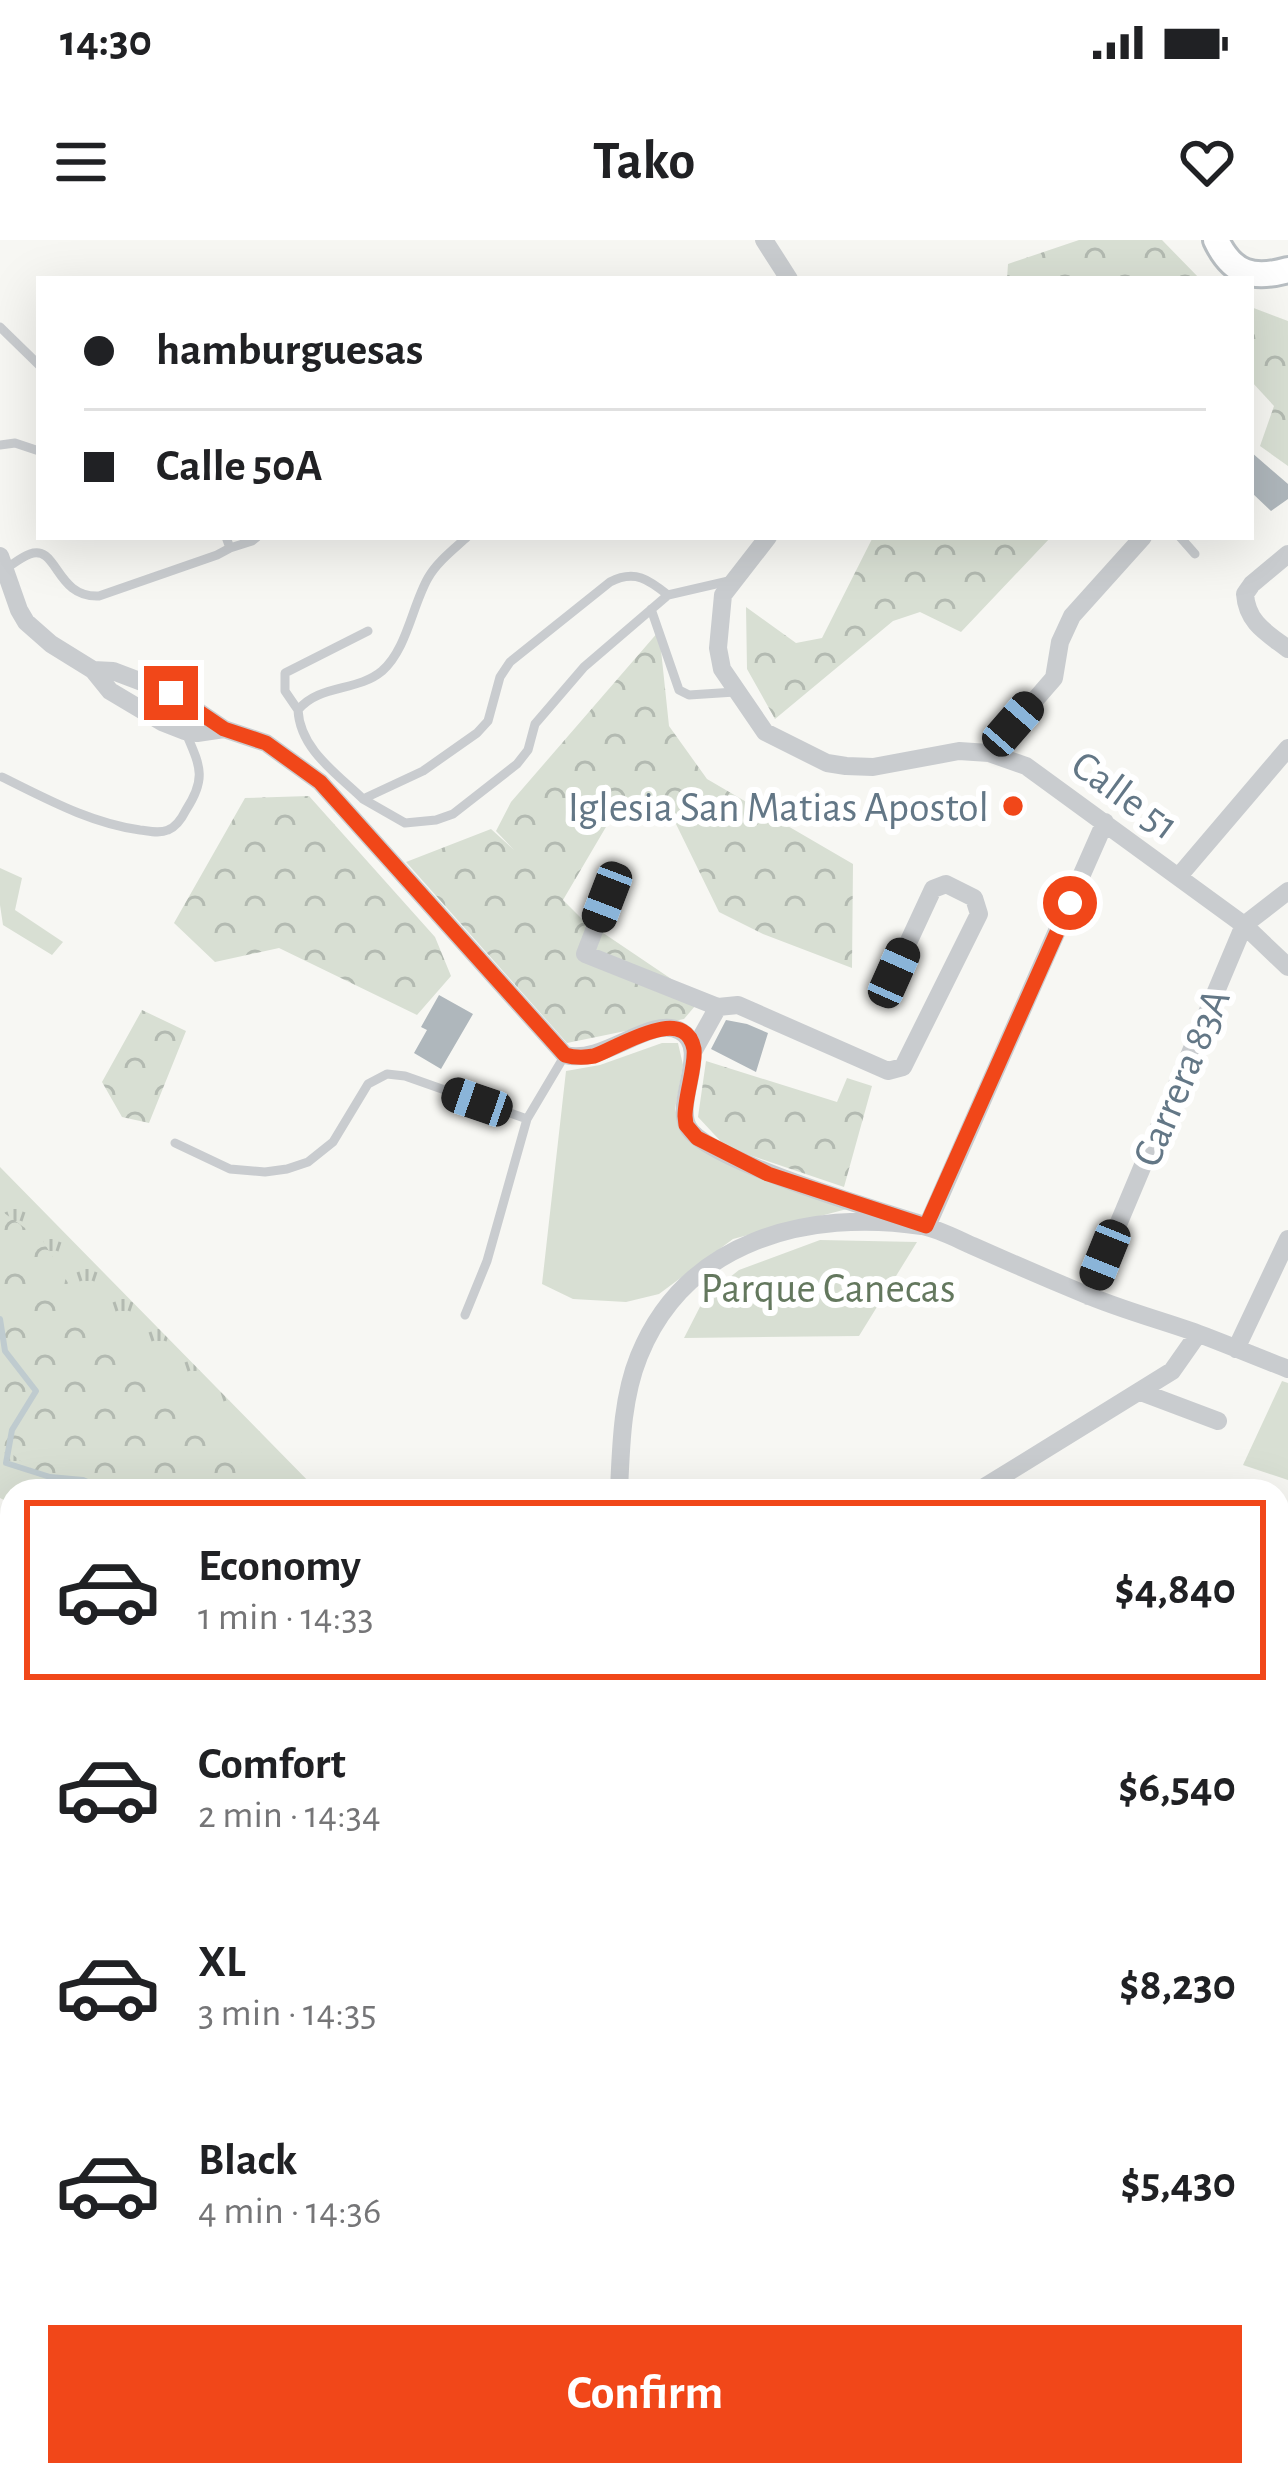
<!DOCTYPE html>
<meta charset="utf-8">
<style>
:root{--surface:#fff;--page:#f2f2f2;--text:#202124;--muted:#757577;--line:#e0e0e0;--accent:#f14719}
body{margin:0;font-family:"Alegreya Sans",sans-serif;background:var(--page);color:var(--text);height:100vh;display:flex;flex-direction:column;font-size:45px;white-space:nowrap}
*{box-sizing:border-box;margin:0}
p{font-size:39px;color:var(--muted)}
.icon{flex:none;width:66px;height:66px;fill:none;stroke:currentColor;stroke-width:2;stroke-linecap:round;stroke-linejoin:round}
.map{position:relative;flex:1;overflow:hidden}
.side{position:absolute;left:0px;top:1239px;width:1290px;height:1008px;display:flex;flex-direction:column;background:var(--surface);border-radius:36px 36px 0 0;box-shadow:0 12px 48px #0002}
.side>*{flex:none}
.banner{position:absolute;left:36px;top:36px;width:1218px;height:264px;border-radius:0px;box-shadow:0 12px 48px #0002;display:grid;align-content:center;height:264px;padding:0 48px;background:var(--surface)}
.end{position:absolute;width:54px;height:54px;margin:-27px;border:15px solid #f14719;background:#fff;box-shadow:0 0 0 6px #fff}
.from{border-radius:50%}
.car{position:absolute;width:36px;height:72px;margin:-36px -18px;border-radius:15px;box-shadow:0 0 9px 3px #0007;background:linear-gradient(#222 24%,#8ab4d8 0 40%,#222 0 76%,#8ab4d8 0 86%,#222 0)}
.banner b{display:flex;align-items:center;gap:42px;height:114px;font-size:45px}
.banner b+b{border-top:3px solid var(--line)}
.banner i{width:30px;height:30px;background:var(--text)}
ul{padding:21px 0 0;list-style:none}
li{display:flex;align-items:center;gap:36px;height:180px;margin:0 24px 18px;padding:0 24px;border:6px solid transparent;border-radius:0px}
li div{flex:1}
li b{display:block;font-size:45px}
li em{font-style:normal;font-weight:600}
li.active{border-color:var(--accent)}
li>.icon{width:108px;height:108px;stroke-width:1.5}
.cta{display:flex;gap:24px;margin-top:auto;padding:24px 48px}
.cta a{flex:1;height:138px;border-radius:0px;background:var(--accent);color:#fff;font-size:48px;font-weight:600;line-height:138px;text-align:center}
.status{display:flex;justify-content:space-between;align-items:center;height:84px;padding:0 60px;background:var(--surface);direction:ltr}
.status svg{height:33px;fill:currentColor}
header{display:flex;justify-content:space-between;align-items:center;height:156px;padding:0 48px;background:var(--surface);font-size:54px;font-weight:600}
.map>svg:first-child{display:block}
.built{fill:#e7e8e6}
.grass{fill:url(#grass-tufts)}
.forest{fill:url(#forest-crowns)}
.green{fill:#d8dfd3}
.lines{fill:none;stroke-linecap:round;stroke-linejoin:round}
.stream{stroke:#bfcbcf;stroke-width:6}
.building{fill:#afb7bc}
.secondary-casing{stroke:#b8bec2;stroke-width:30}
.lane{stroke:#c9cccf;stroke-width:9}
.street{stroke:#c9cccf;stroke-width:18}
.secondary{stroke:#fff;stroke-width:24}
.route{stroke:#f14719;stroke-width:15}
.poi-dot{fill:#f14719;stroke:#fff;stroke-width:4.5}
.labels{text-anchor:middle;stroke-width:12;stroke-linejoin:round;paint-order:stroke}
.street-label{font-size:42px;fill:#637786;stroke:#fff}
.poi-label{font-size:42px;fill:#637786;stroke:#fff;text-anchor:end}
.park-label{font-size:42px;fill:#64785e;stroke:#fff}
</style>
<div class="status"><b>14:30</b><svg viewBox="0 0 49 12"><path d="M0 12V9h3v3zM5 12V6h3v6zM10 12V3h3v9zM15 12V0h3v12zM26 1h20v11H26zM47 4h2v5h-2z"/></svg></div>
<header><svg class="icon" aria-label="menu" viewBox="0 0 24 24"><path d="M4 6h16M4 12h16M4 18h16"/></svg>Tako<svg class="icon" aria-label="heart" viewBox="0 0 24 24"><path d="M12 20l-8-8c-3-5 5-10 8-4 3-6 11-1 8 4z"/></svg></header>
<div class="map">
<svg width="1288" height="2247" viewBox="0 0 1288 2247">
<defs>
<pattern id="grass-tufts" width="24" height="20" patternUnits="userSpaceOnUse" patternTransform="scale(3)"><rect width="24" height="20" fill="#d8dfd3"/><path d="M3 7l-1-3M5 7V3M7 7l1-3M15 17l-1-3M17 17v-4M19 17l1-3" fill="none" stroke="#b3bab1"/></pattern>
<pattern id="forest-crowns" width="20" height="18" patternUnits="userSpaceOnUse" patternTransform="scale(3)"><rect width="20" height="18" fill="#d8dfd3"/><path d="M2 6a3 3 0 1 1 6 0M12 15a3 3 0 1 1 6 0" fill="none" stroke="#b3bab1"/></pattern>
</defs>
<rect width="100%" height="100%" fill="#f7f7f3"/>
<path class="built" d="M0,2103L12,2147V2235H37L40,2247H0Z"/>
<path class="grass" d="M0,927L318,1251H12V1264L0,1258Z"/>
<path class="forest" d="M1079,0H1162L1200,39H1007L1008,24Z
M1251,67L1288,81V226L1260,206L1274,166L1251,141Z
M873,297H1051L961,392L920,372L893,381L775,479L747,429L746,367L796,403L822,398Z
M659,391L669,486L707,539L853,624L852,728L763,694L719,672L676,584L623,558L563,660L581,678L701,759L684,779L567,803L406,622L491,589L514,610L496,591L511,562Z
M309,556L435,697L451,736L417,775L279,708L215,722L174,683L245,558Z
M142,770L186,791L149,883L122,877L102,842Z
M706,821L837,862L847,838L872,846L844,947L726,907L698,877Z
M0,970L43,1001L77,1058L283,1251H57L0,1204Z"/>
<path class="green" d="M0,628L22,638L15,670L63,702L52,715L3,685L0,665Z
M662,803H678L683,825L675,869L682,894L735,928L847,969L733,999L659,1054L626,1062L573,1059L542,1044L566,831L600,825Z
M820,1000L917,1002L859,1096L684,1098L705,1057L739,1030Z
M1282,1141L1288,1143V1240L1243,1225Z"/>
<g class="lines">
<path class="stream" d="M0,1079L5,1111L36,1151L12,1190L6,1223L50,1237L83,1240L107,1251"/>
</g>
<path class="building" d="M1251,212L1288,244V259L1271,271L1251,252Z
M439,755L473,774L441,829L414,813L427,790L421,787Z
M726,780L747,784L768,793L756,832L711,809Z"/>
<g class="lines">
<g class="secondary-casing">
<path id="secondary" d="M1216,0C1232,34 1253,40 1288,30
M1278,1969L1288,1955
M1278,2018L1288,2004
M177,2235L183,2247
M1134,2235L1136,2247
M73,2247L99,2235
M1111,2247V2235"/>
</g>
<path class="lane" d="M0,87L39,125
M0,205L15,203L39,211
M1180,297L1195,314
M230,308L252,301L257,297
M5,329C12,325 21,317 30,314C58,304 55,358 99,356L217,315L230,308L226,297
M668,355C649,340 635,329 610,342L510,422L500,437L488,481L477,493L423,531L363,559L405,583L436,580L453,574L517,524L528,510L535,484L584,427L668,355L733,340
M651,369L679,450L689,455L735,452
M298,470L285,451V433L368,391
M2,537C47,559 90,583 140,590C149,591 159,594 168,590C176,587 182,578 186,570C207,538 200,526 186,493
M363,559C336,533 300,509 298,470C319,444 357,452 382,431C407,409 412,366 428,338C437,322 454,309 467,297
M175,903L230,929L265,932L287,929L308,922L333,902L368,844L387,834L405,836L527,879
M465,1075L487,1021L527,879L565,815"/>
<path class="street" d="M764,0L789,39
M768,297L723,355L718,408L722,429L765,492L827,523L846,526L873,527L959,511L989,513L1026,526L1244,685L1288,727
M1288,314L1252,344L1245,354C1247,383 1267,393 1288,409
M0,316L19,370L26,382L51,404L93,430L110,451L162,482L185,491L197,493L224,489
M93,430L113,431L171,453L224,489L266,503L320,542L565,815C604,825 650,775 680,791C711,807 674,860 688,887C705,920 884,972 927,986L1105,582
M989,513L1054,438L1060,402L1072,376L1143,297
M1179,636L1288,508
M607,657L585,714L718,767
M694,810L718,767L738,765L888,831L903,827L979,674L974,658L946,644L933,649L894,733
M1088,1056L1244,685L1288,651
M1236,1109L1288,999
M1141,1152L1218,1181
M619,1251C621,1206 622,1158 639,1116C686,1000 808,969 922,986C939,989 957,999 973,1006C1009,1022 1046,1038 1082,1053C1119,1069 1157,1079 1194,1092C1226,1104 1257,1117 1288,1129
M978,1251L1172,1131L1198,1094
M0,1288L12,1293
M1278,1629L1288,1633
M0,2010L12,2032
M1278,2088L1288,2082
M1278,2228L1288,2242
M296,2235L298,2247
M366,2235L373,2247
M598,2235V2247
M691,2235L692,2247
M1008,2235L1010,2247
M1054,2247L1111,2246"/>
<use href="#secondary" class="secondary"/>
</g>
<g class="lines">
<path class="route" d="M171,453L224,489L266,503L320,542L565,815C575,818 583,818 594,816C616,809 685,762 694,809C696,825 685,857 685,876L686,885L697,898L768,934L926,986L1070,663"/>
</g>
<circle class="poi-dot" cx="1013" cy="566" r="12"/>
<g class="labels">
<g class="street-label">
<text transform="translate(1126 554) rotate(36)" y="15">Calle 51</text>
<text transform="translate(1180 837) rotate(-67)" y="15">Carrera 83A</text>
</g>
<g class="poi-label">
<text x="989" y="581">Iglesia San Matias Apostol</text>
</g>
<g class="park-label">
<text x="828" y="1062">Parque Canecas</text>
</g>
</g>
</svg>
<i class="end from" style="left:1070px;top:663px"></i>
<i class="end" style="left:171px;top:453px"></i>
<i class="car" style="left:1013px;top:484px;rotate:41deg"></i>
<i class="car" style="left:607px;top:657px;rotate:201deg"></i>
<i class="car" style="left:894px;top:733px;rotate:24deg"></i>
<i class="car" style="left:477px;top:862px;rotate:289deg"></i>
<i class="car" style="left:1105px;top:1015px;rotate:202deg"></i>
<div class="banner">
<b><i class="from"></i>hamburguesas</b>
<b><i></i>Calle 50A</b>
</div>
<section class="side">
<ul>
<li class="active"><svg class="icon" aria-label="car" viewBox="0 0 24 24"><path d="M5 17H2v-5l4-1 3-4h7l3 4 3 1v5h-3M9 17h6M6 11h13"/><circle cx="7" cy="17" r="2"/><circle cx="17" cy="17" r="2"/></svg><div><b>Economy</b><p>1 min · 14:33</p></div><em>$4,840</em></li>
<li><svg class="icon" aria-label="car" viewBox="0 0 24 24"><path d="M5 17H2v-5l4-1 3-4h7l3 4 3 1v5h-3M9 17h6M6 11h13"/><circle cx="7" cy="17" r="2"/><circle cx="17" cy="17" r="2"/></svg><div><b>Comfort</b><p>2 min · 14:34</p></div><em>$6,540</em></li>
<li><svg class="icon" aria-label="car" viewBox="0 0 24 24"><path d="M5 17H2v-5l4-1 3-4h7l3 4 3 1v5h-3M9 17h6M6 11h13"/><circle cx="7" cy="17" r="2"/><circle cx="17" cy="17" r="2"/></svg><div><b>XL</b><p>3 min · 14:35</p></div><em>$8,230</em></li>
<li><svg class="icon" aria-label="car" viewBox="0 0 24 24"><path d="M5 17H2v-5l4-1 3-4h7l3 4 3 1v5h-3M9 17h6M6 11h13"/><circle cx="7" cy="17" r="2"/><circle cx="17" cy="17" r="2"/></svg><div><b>Black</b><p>4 min · 14:36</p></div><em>$5,430</em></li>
</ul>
<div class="cta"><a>Confirm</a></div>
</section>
</div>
